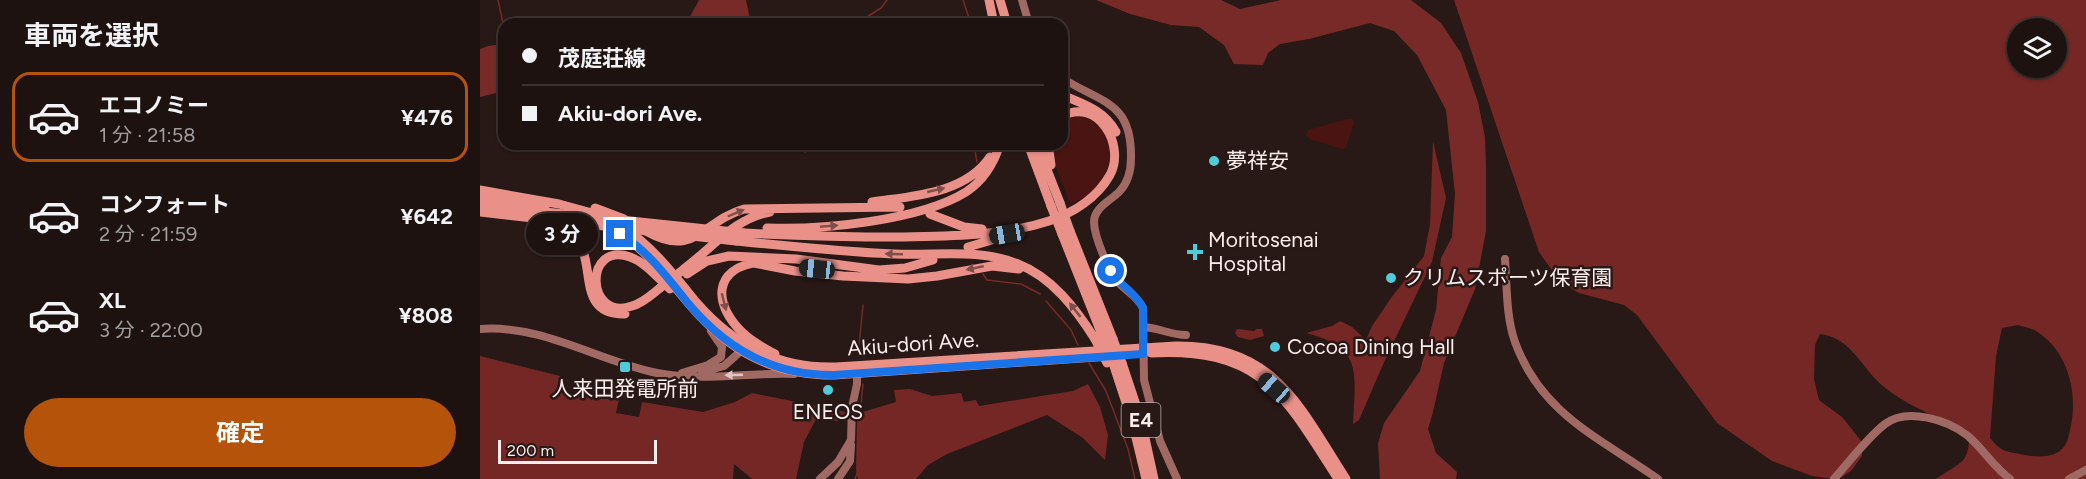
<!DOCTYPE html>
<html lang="ja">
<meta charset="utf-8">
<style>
:root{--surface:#1e1210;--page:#2b201e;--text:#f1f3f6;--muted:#a19e9f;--line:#3c3230;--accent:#b45309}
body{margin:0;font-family:Figtree,"Noto Sans JP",sans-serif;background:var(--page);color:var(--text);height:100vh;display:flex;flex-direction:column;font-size:22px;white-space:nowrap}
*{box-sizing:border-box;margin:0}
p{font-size:20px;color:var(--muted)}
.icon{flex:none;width:33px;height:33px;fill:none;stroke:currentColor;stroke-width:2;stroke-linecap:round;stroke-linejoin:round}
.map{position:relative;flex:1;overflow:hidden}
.details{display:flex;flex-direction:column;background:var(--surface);width:480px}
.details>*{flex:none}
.top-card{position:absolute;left:18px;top:18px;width:570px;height:132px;border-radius:18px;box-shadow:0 2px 4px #0004,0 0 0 2px var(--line);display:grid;align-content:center;height:132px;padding:0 24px;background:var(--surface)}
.fabs{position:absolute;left:1527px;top:18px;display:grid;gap:12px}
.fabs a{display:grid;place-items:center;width:60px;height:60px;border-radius:50%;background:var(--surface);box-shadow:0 2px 4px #0004,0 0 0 2px var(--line);font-size:30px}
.scale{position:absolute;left:18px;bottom:15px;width:159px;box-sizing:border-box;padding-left:6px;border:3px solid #faeeed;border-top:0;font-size:16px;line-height:21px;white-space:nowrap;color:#faeeed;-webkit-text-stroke:4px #281816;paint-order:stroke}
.end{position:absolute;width:27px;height:27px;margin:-14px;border:8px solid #1a73e8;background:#fff;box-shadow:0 0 0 3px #fff}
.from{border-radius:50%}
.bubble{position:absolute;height:42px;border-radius:21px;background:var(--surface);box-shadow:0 2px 4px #0004,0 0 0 2px var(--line);font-size:20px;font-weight:700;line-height:42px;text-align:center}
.car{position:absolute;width:18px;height:36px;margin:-18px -9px;border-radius:8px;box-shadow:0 0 4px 2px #0007;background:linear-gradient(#222 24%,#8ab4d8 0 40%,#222 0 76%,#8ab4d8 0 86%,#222 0)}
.top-card b{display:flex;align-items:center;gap:21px;height:57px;font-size:22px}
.top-card b+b{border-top:2px solid var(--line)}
.top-card i{width:15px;height:15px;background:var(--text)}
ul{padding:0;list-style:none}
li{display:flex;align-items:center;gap:18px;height:90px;margin:0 12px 9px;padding:0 12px;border:3px solid transparent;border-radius:18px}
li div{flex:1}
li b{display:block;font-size:22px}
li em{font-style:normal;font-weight:700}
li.current{border-color:var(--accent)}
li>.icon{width:54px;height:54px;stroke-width:1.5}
h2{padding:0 24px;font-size:27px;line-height:72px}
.cta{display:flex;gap:12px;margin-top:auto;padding:12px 24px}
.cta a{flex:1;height:69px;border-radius:36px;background:var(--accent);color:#fff;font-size:24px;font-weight:700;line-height:69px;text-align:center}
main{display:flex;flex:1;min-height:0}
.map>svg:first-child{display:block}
.green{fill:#4a1413}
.forest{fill:#742725;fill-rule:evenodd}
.water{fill:#772a28}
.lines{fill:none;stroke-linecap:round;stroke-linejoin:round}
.stream{stroke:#772a28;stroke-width:1.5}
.secondary{stroke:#a16964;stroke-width:8}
.highway{stroke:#e99089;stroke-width:9}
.highway-bridge{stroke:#e99089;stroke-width:9}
.oneway{fill:#7f4e4a}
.oneway2{fill:#dfc6c4}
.route{stroke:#1a73e8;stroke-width:8}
.poi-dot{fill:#52cbd8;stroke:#281816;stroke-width:2}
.labels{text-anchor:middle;stroke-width:5;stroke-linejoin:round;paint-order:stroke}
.shield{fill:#281816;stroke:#bbaeac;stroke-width:1.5}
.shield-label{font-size:20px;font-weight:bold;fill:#faeeed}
.poi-label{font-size:21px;fill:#faeeed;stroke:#281816;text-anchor:start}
.street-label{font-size:21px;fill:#faeeed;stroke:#281816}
</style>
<main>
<section class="details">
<h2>車両を選択</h2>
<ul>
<li class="current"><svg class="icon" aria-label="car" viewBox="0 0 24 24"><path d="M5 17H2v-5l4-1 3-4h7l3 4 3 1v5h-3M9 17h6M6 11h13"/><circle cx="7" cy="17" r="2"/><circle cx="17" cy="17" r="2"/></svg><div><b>エコノミー</b><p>1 分 · 21:58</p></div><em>¥476</em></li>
<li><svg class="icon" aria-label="car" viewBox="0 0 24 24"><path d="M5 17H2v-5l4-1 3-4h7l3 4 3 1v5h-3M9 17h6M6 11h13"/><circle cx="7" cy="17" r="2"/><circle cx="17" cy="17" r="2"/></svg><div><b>コンフォート</b><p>2 分 · 21:59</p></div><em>¥642</em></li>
<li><svg class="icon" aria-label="car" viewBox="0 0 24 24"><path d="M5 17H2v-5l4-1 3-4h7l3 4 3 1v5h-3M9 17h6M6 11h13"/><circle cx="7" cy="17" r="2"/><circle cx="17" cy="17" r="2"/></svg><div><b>XL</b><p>3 分 · 22:00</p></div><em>¥808</em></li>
</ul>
<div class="cta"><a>確定</a></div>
</section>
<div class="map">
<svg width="1606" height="479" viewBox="0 0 1606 479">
<rect width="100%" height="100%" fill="#281816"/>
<path class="green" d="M597,116C635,121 638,161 618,186C611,195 601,200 590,204L576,167L572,144H582V122Z
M867,119H872L874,122L866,148L862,149L830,139L826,135L828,130Z"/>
<path class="forest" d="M974,0H1606V479H1456C1477,464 1492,463 1488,434C1460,417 1428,407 1403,386C1382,369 1371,337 1340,334L1335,345L1334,379L1339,400L1362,417L1382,442V456L1371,471L1362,477L1353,479L1332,476L1292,461L1237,423L1157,315L1144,305L1099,293L1080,282L1059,252ZM1538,28H1576V68H1538ZM1538,325C1544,327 1551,328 1556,331C1587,350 1598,391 1591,425C1589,433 1588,445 1581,450C1572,458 1556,457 1545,455C1526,451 1522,453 1510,438L1516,356L1522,328Z
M953,141L966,198L952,262L905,360L879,420L873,424C875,373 884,348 826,333L852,326L860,321L872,327L886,340L892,326L911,298L944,256L950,224Z
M757,329L774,331L777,329H782L784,336L770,340L758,337L755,333Z
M0,356L80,376L82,391L115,399L117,394L139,399L136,413L159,417L162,402L223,412L255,402L272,393L376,414L416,402L414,390L430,389L452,396L481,393L484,402L496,400L499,406L593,391L608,384L620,407L628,435L625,460L603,438L567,415L467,454L448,465L436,479H378L376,470L377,421H335L324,442L316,479H272L254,464L253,479H0Z"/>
<path class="water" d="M219,0H266L271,24H206Z
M616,0H741L760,9L801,0H931L961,23L981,53L998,102L1005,137L1006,167V231L995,289L964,363L953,412L948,429L956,453L977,472L976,479H900L898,443L904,423L940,371L956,310L961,258L972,237L975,194L966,110L937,55L914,31L890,23L829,39L800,44L788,53L783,65L754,64L744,45L719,27L691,25L650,14Z
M24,44V91L0,97V49L8,46Z"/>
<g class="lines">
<path class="stream" d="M18,0L24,28
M483,0L491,24
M322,24L330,18H341L359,24
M376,24L401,8L407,0
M21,45L24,31
M325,152L328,144
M497,162L495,151L500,144
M503,274L507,280L541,284L560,294
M566,301L591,330L598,345
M383,356L379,346L383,305
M609,363L626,391L648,449L655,479
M375,479L383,457L380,414L383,384"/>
<path class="secondary" d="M542,0L549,24
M582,78C621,103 652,101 651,158C651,170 648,183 639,192C630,201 614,208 614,222C614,236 629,272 638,282C646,291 658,297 663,308L664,380L680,441L697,479
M1025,259C1027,286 1026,317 1035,342C1061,414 1120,438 1178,479
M664,327C679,328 691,335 706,335
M0,329C62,324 118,361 177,373C222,382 269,372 314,374
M222,372L244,366L261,351H266
M202,373L228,365L241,357L242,347L231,331
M340,479L358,462L371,440L372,407L377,384V370
M358,479L370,461L371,445
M1354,479C1369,462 1387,438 1405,424C1427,407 1468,420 1488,436C1503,449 1514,467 1530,479
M1589,479L1606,470"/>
<path class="highway" d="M509,0L514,24
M520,0L527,24
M582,95C603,104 624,110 636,132
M548,144L571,206
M557,144L580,203
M568,144L571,165
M0,190L79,204L123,216
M0,197L65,208
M392,202C432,196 485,194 510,157
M115,208L144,219
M450,214L484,227L502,229
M77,221C87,228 96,236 102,248C113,275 101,315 145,314
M126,227C164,244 184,275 210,305C249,351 292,375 354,375L630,356
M143,227C173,247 194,275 216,302C253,345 298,369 356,367L696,346C795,345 819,406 866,479
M287,228C341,230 439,221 486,192C503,181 514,163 520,144
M166,231C216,259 222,221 264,209L420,207
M590,231L633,339
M264,233C318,236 371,237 424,237C472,236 523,236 569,221C593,213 617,198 630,175C646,145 618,97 582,116
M582,234L624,340
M256,241C309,246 362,252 415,254C455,256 500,248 538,264C572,277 596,309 615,339
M488,247L529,235
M279,262C232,268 233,305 263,333C272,342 284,348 295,354
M274,263L315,271L363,276L428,279L457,276L512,266L539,269
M205,268C233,247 255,218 290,212
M207,274L227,261L249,256L316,259L399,270L425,268L453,260
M180,288C171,295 163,303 152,306C106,322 103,241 150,257C165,262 178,278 190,289
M671,353C782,347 804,395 858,479
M633,363L652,421L666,479
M642,363L661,420L674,479"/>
<path class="highway-bridge" d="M580,203L590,231
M0,205L264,233
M571,206L582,234
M0,212L256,241
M180,288L204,269
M615,339L627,363
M633,339L642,363
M624,340L633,363"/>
</g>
<defs><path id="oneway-solid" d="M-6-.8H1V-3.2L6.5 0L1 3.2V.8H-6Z" transform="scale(1.5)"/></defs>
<g class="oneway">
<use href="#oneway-solid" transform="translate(456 190) rotate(-13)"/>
<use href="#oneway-solid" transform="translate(256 213) rotate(-23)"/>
<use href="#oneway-solid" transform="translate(349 226) rotate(-5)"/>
<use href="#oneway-solid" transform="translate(414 254) rotate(-178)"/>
<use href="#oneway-solid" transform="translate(495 268) rotate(168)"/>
<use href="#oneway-solid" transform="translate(244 302) rotate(76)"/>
<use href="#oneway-solid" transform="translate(595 310) rotate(-128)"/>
</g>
<use class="oneway2" href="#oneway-solid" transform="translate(254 375) rotate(178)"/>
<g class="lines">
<path class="route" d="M140,234C168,251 187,277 207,302C245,348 293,376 354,375L663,354V308C656,293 639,285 631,271"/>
</g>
<g class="poi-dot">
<circle cx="734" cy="161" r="6"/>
<path d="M712 243h6v6h6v6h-6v6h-6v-6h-6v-6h6z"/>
<circle cx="911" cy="278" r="6"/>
<circle cx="795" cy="347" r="6"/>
<rect x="139" y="361" width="12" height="12" rx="3"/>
<circle cx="348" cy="390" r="6"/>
</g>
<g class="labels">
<rect class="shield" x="641.5" y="403" width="39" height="34" rx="4.5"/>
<g class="shield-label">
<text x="661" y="427">E4</text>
</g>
<g class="poi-label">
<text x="746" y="168">夢祥安</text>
<text x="728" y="247">Moritosenai<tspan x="728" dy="24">Hospital</tspan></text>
<text x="923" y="285">クリムスポーツ保育園</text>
<text x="807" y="354">Cocoa Dining Hall</text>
<text x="145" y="396" text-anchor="middle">人来田発電所前</text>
<text x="348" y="419" text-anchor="middle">ENEOS</text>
</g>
<g class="street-label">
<text transform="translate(433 344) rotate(-4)" y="7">Akiu-dori Ave.</text>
</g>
</g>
</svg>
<div class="fabs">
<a><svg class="icon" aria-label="layers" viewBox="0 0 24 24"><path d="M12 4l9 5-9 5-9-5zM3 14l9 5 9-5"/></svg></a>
</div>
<div class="scale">200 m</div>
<i class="end from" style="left:631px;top:271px"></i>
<i class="end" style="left:140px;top:234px"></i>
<div class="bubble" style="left:46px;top:213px;width:72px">3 分</div>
<i class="car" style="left:527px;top:234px;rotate:260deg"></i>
<i class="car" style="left:337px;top:269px;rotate:276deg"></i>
<i class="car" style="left:794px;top:388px;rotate:311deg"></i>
<div class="top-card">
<b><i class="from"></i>茂庭荘線</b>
<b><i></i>Akiu-dori Ave.</b>
</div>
</div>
</main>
